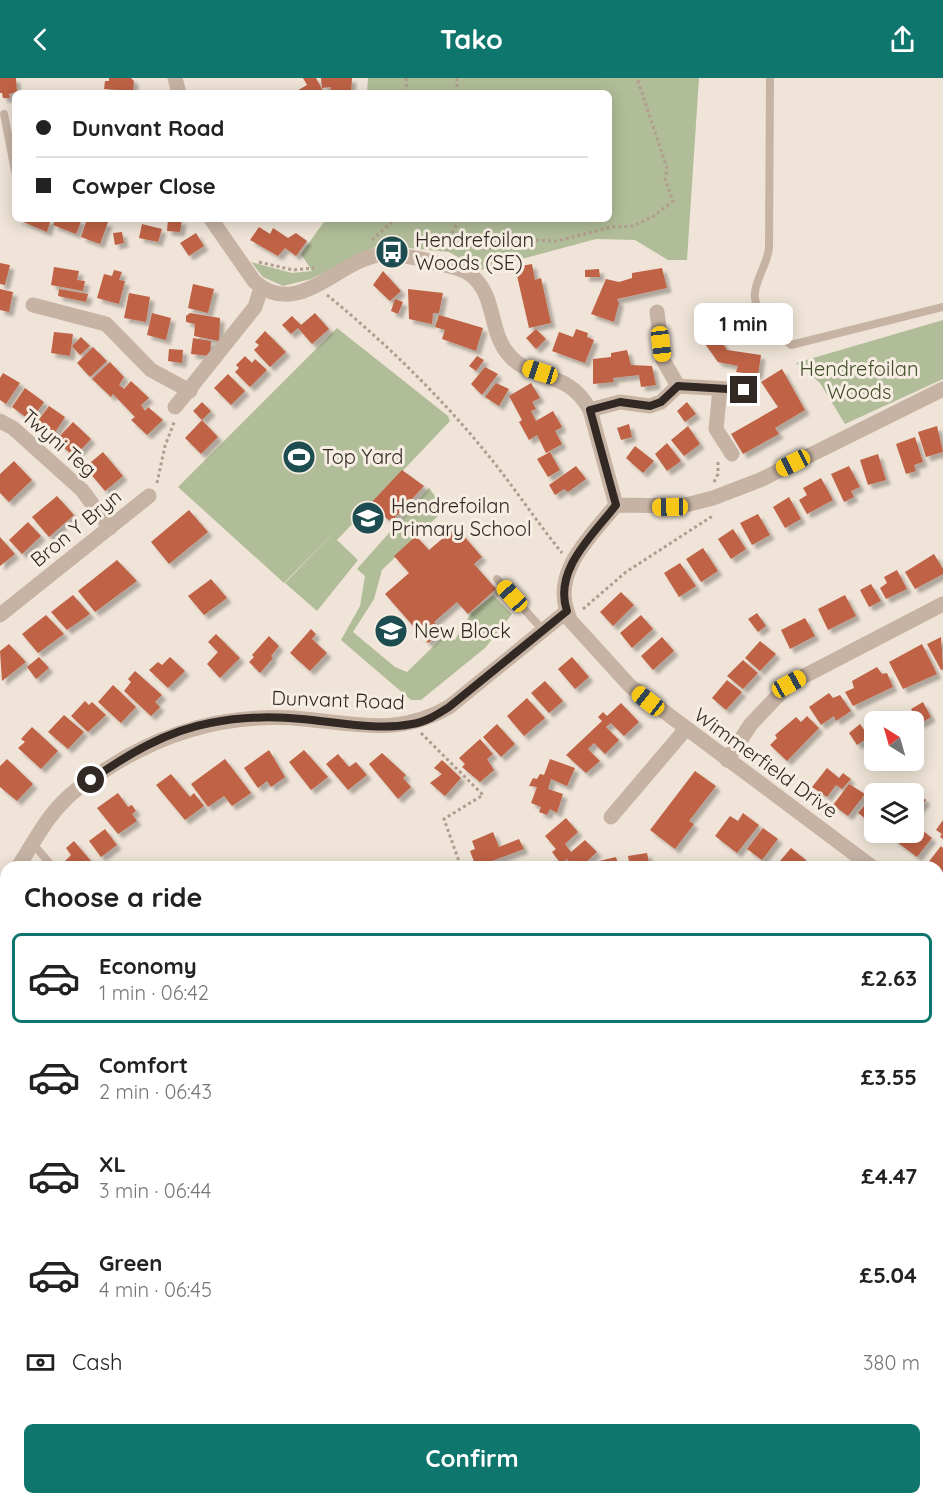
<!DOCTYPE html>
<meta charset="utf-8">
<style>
:root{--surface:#fff;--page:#f2f2f2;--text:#222;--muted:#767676;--line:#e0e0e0;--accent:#0f766e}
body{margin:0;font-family:Quicksand,sans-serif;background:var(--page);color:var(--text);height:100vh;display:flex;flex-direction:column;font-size:22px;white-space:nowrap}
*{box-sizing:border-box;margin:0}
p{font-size:20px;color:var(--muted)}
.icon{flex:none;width:33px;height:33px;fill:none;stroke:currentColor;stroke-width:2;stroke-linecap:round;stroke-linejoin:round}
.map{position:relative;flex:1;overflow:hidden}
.drawer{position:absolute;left:0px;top:783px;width:944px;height:644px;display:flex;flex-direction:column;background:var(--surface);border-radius:18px 18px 0 0;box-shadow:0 3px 15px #0003}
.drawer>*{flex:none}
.hud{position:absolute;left:12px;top:12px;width:600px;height:132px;border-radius:9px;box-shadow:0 3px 15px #0003;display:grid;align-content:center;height:132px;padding:0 24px;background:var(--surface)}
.needle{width:39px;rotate:323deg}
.fabs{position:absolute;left:864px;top:633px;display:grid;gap:12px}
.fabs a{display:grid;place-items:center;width:60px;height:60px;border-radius:9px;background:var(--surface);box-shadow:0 3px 15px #0003;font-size:30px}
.end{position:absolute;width:27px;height:27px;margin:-14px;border:8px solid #322925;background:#fff;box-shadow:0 0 0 3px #fff}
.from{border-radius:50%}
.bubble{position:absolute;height:42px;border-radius:9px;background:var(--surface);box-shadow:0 3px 15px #0003;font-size:20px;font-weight:800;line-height:42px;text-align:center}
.car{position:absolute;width:18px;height:36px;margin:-18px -9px;border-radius:8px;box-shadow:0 0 4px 2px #0007;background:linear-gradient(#f5c518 24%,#345 0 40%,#f5c518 0 76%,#345 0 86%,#f5c518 0)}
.hud b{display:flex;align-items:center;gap:21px;height:57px;font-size:22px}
.hud b+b{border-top:2px solid var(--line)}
.hud i{width:15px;height:15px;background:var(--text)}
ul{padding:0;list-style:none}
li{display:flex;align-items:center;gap:18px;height:90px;margin:0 12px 9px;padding:0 12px;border:3px solid transparent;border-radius:9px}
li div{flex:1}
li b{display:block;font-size:22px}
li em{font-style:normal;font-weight:800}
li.active{border-color:var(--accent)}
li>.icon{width:54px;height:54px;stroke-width:1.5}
h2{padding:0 24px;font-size:27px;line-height:72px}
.pay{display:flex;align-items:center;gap:15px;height:66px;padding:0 24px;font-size:22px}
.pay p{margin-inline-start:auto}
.action{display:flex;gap:12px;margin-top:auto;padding:12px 24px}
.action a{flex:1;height:69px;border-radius:9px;background:var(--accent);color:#fff;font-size:24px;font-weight:800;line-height:69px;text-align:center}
header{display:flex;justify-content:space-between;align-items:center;height:78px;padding:0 24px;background:var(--accent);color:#fff;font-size:27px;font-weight:800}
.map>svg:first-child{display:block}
.green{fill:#b1bd98}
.building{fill:#bf6245;filter:url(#shadow)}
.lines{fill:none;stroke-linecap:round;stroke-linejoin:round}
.path{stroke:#b19d8f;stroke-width:3;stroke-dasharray:3 3;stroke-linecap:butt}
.service{stroke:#c6b3a4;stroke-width:8}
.minor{stroke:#c6b3a4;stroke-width:15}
.tertiary{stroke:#c6b3a4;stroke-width:15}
.primary{stroke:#736057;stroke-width:15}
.route{stroke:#322925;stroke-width:8}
.labels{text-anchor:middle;stroke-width:6;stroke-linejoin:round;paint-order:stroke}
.poi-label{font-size:20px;fill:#322925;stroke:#f7eee3;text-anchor:start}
.park-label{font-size:20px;fill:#424f2a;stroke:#f7eee3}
.street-label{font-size:20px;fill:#322925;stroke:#f7eee3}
</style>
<header><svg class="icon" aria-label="back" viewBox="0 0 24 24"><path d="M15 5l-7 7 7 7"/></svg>Tako<svg class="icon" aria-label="share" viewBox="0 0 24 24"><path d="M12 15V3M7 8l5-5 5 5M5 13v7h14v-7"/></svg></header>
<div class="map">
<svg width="943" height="1426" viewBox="0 0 943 1426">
<defs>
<filter id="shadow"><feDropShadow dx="4.5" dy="4.5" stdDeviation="1.5" flood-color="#0004"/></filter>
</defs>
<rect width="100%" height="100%" fill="#efe4d7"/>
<path class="green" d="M368,0H699L687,182H668L635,162L596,161L481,192L449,174L379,167L311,201L283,208L263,199L251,184L292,195L312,193L301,176L326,141H609V15H367Z
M943,242V301L845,346L820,305L796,285Z
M337,250L448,338L450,343L337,462L358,482L317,533L285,505L345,443L284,505L178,409Z
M429,410L440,425L439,437L382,492L374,521L353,554L395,589L407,594L445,557L455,562L471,535L493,517L512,536L485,570L421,622H411L341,562L360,528L365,498L357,491Z"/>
<path class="building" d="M0,0H16L17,14L9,16L10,20H3L2,15H0Z
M109,0H131L134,3L133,13L104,11L105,3H109Z
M303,0H316L324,15H293L307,7Z
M321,0H352L351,15H330L331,9L322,10Z
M16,141H51L47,154Z
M55,141H82L76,156L53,147Z
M87,141L108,144L100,166L81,159Z
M168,141L182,142L180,154L167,153Z
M142,146L162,151L158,164L139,160Z
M259,149L270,156L273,150L288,160L296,155L307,163L296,178L285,170L278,178L250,162Z
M122,154L124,165L115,167L113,155Z
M196,155L204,168L189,178L180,165Z
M0,185L10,187L5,207L0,206Z
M532,186L535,202L541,200L551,245L529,250L515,189Z
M54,189L79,193L77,202L85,203L83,213L51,207Z
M662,190L667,210L617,221L619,225L614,244L591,236L606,201L619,204L632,200V195Z
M599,191L600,199H585V192Z
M114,192L122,194L119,202L125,203L119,226L97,220L104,196L112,198Z
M383,193L401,213L390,223L373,207Z
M193,206L214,211L208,235L188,230Z
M0,211L13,214L9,234L0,232Z
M59,211L88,216L86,224L58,218Z
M408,211L443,215L439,235H433L432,246L409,241Z
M129,215L150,219L146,244L124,240Z
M395,221L403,224L398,236L391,233Z
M705,232L728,236L721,263L727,272L761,277L758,297L736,294L738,288L718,284L705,266L708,254L702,252Z
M152,235L171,240L166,262L147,257Z
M190,235L220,240L219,263L194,258L195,246L186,244V238Z
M315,235L329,251L312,266L298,250L291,256L282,247L292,238L301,247Z
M439,237L483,250L476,273L442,261L445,252L435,249Z
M536,251L546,261L536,271L526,260Z
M576,251L588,255L587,259L594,262L585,285L552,273L559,254L573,259Z
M265,253L286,274L270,289L254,272L259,267L255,264Z
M54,254L73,256L70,278L51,275Z
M81,259L90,268L80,277L72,268Z
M193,260L211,263L210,278L191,276Z
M93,269L107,283L90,299L77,285Z
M169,271L183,272L182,285L168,283Z
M627,272L631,287L652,288L656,307L641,309L639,297L613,300L614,304L593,306V281L611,279V275Z
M245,278L252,285L255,281L267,292L250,309L235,294L239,290L236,287Z
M477,278L484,282L476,293L469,288Z
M110,284L124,299L119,307L124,311L131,303L149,320L141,327L145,333L148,329L163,342L147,357L131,342L135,339L113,316L111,319L92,301Z
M485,289L498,296L482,317L471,306Z
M782,291L805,332L775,350L779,356L743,376L731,356L778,329L761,304Z
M3,295L20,305L6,326L0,322V300Z
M228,296L245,313L231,327L214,310Z
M496,305L509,311L499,328L485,319Z
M531,305L540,320L532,324L536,331L531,333L536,343L553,333L562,349L555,353L562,366L546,375L537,357L529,362L519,344L522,342L509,318Z
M25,310L44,324L31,343L12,329Z
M202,324L211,333L202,342L218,359L201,376L185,360L202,342L193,333Z
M687,324L696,336L685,344L677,333Z
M49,328L65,339L52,359L35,347Z
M73,344L91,361L74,379L56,362Z
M629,346L632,359L621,362L617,350Z
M688,348L700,366L684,378L671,362Z
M937,348L943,374L926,379L918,354Z
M915,359L923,384L914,387L916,393L906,396L896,366Z
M667,365L681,383L667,393L655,376Z
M635,368L654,383L643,395L626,380Z
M103,374L123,398L105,413L85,389Z
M550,374L560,392L548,399L537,381Z
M878,376L886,402L868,407L860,382Z
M14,383L32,402L9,424L0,415V396Z
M576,388L586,401L568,414L564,411L555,417L549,407Z
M849,388L860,409L851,413L854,419L844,424L831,396Z
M402,392L424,408L391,444L370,426Z
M821,400L833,422L807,436L799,422L807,417L803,410Z
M57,418L74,437L49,459L32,439Z
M789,419L801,441L785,450L773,429Z
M189,432L208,454L169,486L151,464Z
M758,436L770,457L752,467L740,445Z
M28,444L41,458L22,476L9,462Z
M456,449L482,479L474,486L496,511L468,536L457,524L434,544L442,553L428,565L385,516L409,495L394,478L416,458L429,472Z
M733,451L746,471L731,481L718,461Z
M0,459L15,476L0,488Z
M703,470L718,493L701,504L686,481Z
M934,476L943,491V496L915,511L905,494Z
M117,482L137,503L95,534L78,513Z
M680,485L696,508L679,519L664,495Z
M897,492L907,511L886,521L880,510L887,505L884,499Z
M211,501L227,520L204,537L188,518Z
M871,506L881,523L869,529L860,512Z
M621,514L634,527L613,548L600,534Z
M73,517L90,536L67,552L51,534Z
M845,517L856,538L828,552L818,531Z
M757,535L766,548L758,554L748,541Z
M46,537L64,556L38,575L22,556Z
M641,537L653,551L632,570L620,555Z
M805,540L815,558L790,571L781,552Z
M311,551L316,556L312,561L327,575L310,593L290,575Z
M216,556L240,580L220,600L207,586L218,574L208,564Z
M269,558L279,568L271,578L273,580L260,595L249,584L254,579L252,577Z
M662,559L674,573L653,592L641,578Z
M941,559L943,591L941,592L927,566Z
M760,563L776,576L760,593L745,580Z
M9,566L26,584L2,603L0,573Z
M922,566L937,596L903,611L889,584Z
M39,579L49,590L36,601L27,589Z
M170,579L185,593L168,610L149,592L158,584L162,587Z
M572,579L589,599L575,611L558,591Z
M743,582L758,595L743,611L727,598Z
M877,589L882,596L887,595L893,609L853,628L845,614L854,610L852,603Z
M135,593L162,617L155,624L160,629L151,638L124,613L131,604L128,601Z
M727,602L742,614L726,632L712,620Z
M545,603L563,623L549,635L531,615Z
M113,607L136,629L121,645L98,624Z
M829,615L833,620L840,617L851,633L836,643L834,638L821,647L809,629Z
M527,620L545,640L524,658L507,638Z
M85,623L89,627L92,624L106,637L88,654L71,638Z
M923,624L931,639L920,646L911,631Z
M621,625L639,644L624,658L611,645L606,649L619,662L605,676L594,665L588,671L600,683L586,695L566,677L602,643L598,639L603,634L607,638Z
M64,637L84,654L68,671L48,654Z
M807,638L819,650L787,683L770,667L777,660L775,657L796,639L801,644Z
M497,646L515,666L501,679L483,659Z
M860,646L869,659L857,667L849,655Z
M32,649L58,673L41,691L18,670L25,664L21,661Z
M480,661L493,676L487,681L494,692L480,704L462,689L465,686L459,680Z
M269,672L285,699L271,709L267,703L258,710L244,690Z
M304,672L328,699L311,712L289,684Z
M382,675L406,697L403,700L411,709L398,721L369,686Z
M338,676L349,689L356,684L367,697L348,712L326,686Z
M7,681L33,706L17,723L0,709V688Z
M225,681L251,715L232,728L224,718L208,729L191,706Z
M550,681L575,690L567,708L551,701L548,711L563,716L557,735L550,731L547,737L539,734L541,729L531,725L537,709L529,708L533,700L537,701L540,696L544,697Z
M442,682L461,700L445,718L430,705L442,696L434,690Z
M827,690L839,700L843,695L851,701L842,711L836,707L827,719L812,709Z
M695,693L716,708L689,743L694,746L675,771L650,752Z
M171,696L190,719L194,715L204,728L185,742L156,707Z
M849,706L865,716L848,738L833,727Z
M914,714L926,722L916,735L914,733Z
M118,715L128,729L132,727L136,733L132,736L137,743L118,756L97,730Z
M873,717L874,718V747L858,735Z
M743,735L759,747L737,775L715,758L730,738L738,743Z
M566,740L578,754L565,766L571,774L585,762L597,774L581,789H574L567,781L561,786L552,774L556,771L545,758Z
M943,742V761L940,759L942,756L936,752Z
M914,746L932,760L917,779L893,761L898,754H914Z
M763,750L778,761L762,782L747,771Z
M105,751L117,767L101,779L89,763Z
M493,754L499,769L519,761L524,771L476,789L470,773L475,771L472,763Z
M74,763L96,789H69L65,783L71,777L66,770Z
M941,768L943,770V797L938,793V789L927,786Z
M791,770L806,782L801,789H775Z
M647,775L650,789H630L628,778Z
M616,779L619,789H600L599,783Z
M6,863V880L0,876V871Z
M0,893L6,900V906L0,911Z
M1,1074L6,1077V1103L0,1112Z
M0,1154L6,1169V1193L0,1196Z
M943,1290V1316L938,1312V1298Z
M137,1420H165L166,1426H138Z
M230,1420H258V1421L232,1426Z
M421,1420H446L442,1426H427Z
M637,1420H662L658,1426H632Z
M833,1420H839L847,1426H833L830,1424Z"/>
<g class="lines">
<path class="path" d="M406,0L407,15
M457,15V0
M372,162L395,141
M448,162L485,171L531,162L557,163L611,149L633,148L654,138L673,123L665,101L667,90L637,0
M448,172V162L460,141
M259,184L293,192L314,190
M327,217C381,261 433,311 478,365C508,400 533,439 562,475
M714,404L718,396V382
M157,405L165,368L175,342
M583,531L626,494L714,437
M421,655L483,717L444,741L461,789"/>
<path class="service" d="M770,0L769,169C768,185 757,198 755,214C752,234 777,257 791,267L943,229
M4,36L15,93
M497,501L542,551
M33,766L53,789
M455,1426L459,1420"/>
<path class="minor" d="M175,0L179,15
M211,141L254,203C296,242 337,184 378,177C391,174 423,181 436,185C447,188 463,190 471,197C497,218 488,253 509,277C533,305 567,290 590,332L616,427C592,457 553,492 567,533
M33,227L106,246L151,292L190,313
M678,308L744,312
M720,311L716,351L732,376
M175,329L255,229L261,210
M590,332L620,324L650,328L661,324L678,308L663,282L657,234
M0,343L13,350L82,412L110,450
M616,427L682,428L713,420L760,402L943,311
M0,537L149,418
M727,682L751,646L789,606L943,526
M611,739L685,652
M938,1008L943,1002
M192,1420L194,1426
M496,1420L503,1426
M576,1426L580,1420"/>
<path class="tertiary" d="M18,789C32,767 46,740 65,722C76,710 92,701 105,692C166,652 231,634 304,641C358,646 399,658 449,629L567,533L570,542L630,608L872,789
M0,818L6,808
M938,838L943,842"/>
<path class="primary" d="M938,1411L943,1406
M923,1426L928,1420"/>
</g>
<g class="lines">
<path class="route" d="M91,702C127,677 166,653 210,645C240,639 272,638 302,641C338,644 376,653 412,646C426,644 438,636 449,629L567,533C553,492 593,457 616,427L590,332L620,324L650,328L661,324L678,308L744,312"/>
</g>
<defs>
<g id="bus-disc" transform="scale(1.725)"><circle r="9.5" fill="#1d4d51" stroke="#f7eee3"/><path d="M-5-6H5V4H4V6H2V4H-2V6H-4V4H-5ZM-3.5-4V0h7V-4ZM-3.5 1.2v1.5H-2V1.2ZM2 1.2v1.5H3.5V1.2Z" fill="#fff"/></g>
<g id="stadium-disc" transform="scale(1.725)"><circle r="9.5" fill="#1d4d51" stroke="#f7eee3"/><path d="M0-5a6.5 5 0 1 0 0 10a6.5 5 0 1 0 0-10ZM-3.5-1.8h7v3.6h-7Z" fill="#fff"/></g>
<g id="school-disc" transform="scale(1.725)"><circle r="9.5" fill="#1d4d51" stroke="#f7eee3"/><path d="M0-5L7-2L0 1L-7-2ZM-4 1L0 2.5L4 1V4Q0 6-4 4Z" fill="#fff"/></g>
</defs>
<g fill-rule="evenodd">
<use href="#bus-disc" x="392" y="174"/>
<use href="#stadium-disc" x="299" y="379"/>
<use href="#school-disc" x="368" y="440"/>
<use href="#school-disc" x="391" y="553"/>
</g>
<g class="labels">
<g class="poi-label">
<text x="415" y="169">Hendrefoilan<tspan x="415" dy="23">Woods (SE)</tspan></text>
<text x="322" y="386">Top Yard</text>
<text x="391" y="435">Hendrefoilan<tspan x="391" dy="23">Primary School</tspan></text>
<text x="414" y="560">New Block</text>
</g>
<g class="park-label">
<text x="859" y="298">Hendrefoilan<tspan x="859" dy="23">Woods</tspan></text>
</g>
<g class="street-label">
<text transform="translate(59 365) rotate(41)" y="7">Twyni Teg</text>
<text transform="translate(76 450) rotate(-39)" y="7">Bron Y Bryn</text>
<text transform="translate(338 622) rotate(2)" y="7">Dunvant Road</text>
<text transform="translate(766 685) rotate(36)" y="7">Wimmerfield Drive</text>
</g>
</g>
</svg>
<div class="fabs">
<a><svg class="needle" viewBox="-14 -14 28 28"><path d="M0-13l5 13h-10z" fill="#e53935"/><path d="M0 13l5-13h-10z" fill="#767676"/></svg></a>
<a><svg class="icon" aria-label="layers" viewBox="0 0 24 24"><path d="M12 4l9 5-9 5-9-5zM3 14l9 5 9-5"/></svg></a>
</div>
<i class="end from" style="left:91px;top:702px"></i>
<i class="end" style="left:744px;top:312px"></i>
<div class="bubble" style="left:694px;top:225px;width:99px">1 min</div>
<i class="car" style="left:661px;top:266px;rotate:173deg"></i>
<i class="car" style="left:540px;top:294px;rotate:288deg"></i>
<i class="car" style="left:793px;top:385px;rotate:243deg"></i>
<i class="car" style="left:670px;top:429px;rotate:269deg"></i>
<i class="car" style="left:512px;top:518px;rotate:318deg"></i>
<i class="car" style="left:789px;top:606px;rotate:61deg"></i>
<i class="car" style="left:648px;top:623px;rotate:308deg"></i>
<div class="hud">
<b><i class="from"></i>Dunvant Road</b>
<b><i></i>Cowper Close</b>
</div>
<section class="drawer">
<h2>Choose a ride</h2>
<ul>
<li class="active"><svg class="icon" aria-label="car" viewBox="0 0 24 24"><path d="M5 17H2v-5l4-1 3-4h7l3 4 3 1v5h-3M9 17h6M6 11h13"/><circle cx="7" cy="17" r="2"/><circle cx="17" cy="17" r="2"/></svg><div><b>Economy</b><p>1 min · 06:42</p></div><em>£2.63</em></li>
<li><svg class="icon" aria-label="car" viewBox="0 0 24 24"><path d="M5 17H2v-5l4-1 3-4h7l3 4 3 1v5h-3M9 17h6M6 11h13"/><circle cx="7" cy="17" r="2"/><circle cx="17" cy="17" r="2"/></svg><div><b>Comfort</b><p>2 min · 06:43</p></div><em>£3.55</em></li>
<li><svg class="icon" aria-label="car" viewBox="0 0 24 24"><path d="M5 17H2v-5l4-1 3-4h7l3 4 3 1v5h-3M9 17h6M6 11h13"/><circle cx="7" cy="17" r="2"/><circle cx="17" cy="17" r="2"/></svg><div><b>XL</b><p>3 min · 06:44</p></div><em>£4.47</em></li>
<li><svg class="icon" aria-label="car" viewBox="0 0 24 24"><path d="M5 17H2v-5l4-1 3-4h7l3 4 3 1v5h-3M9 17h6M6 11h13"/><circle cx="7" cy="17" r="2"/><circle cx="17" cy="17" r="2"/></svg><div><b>Green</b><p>4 min · 06:45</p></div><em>£5.04</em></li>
</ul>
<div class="pay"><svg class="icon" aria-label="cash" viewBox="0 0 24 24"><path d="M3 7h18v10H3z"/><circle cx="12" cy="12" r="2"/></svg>Cash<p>380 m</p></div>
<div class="action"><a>Confirm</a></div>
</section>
</div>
